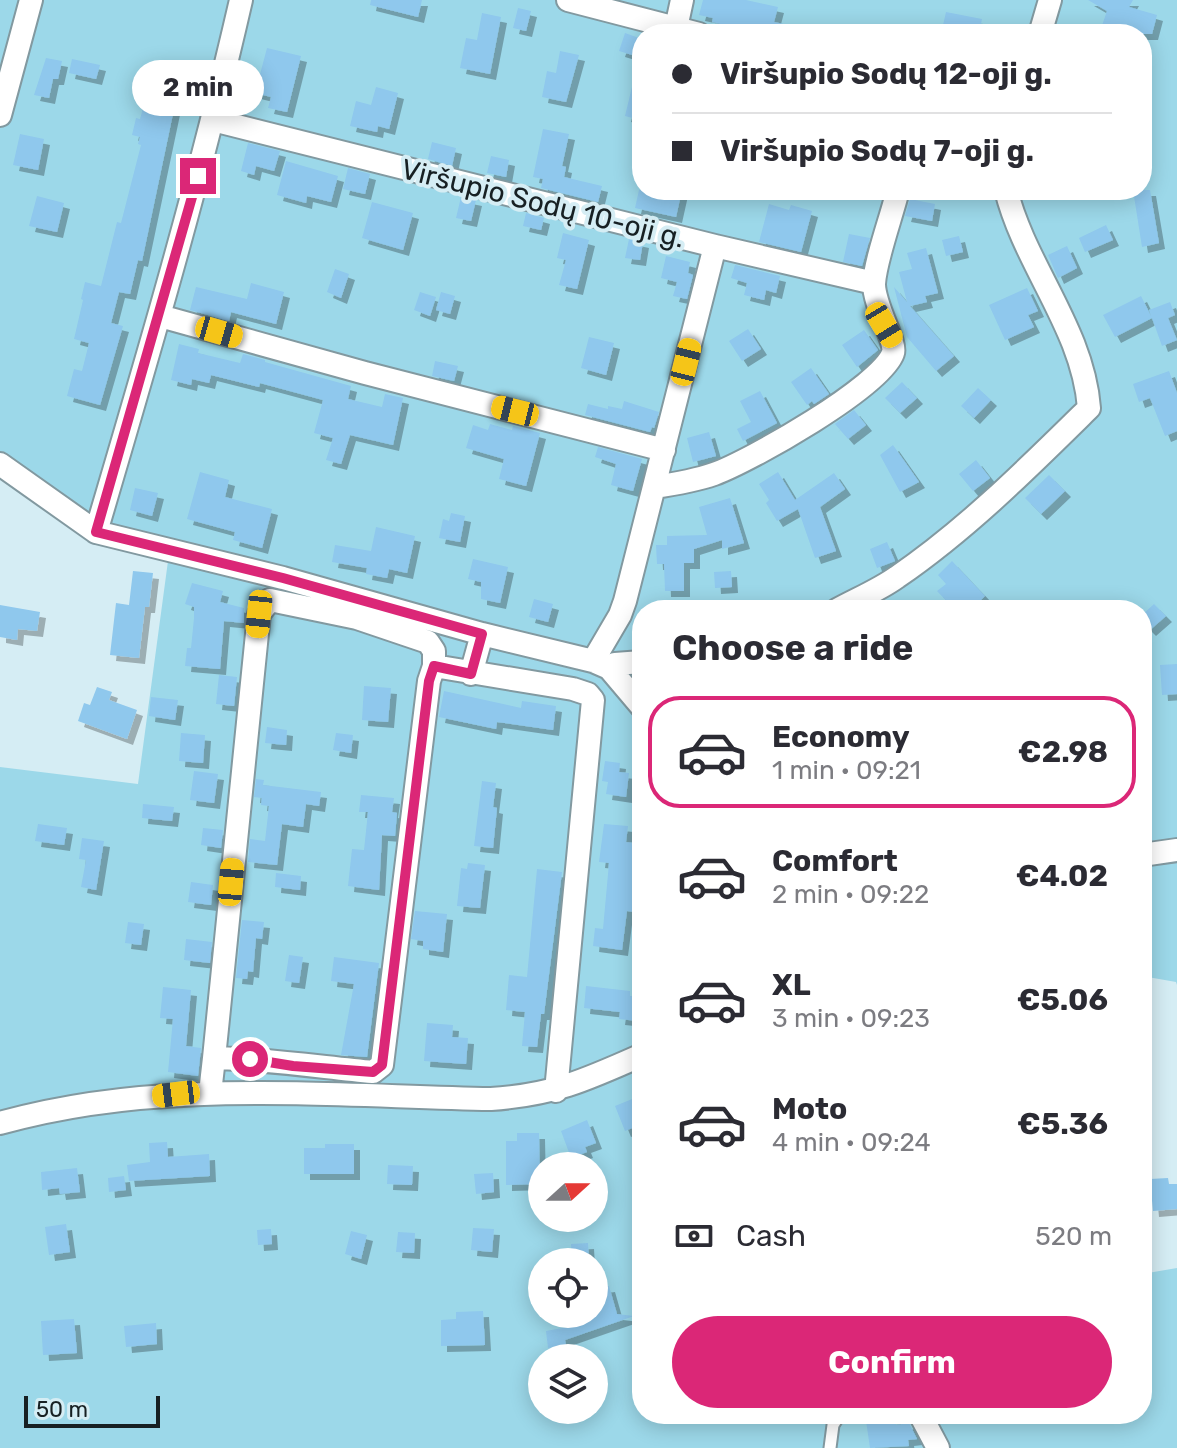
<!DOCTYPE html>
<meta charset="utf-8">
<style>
:root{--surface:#fff;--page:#f2f2f3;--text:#2b2b33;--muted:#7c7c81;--line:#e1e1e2;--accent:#db2777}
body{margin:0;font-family:Rubik,sans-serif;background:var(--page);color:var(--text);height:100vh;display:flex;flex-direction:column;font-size:30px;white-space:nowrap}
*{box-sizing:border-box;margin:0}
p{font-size:26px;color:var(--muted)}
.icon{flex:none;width:44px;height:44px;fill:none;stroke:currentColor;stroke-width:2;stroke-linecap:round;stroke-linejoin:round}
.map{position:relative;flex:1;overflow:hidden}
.details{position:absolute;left:632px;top:600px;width:520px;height:824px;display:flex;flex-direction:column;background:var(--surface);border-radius:32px;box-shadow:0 4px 20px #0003}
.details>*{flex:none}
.hud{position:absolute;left:632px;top:24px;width:520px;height:176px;border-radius:32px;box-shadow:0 4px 20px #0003;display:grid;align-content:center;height:176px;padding:0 40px;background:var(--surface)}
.needle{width:52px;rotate:69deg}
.controls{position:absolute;left:528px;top:1152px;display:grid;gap:16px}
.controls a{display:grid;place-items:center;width:80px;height:80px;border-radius:50%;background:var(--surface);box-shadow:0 4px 20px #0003;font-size:40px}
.scale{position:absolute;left:24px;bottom:20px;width:136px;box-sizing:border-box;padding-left:8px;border:4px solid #172023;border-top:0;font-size:22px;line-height:28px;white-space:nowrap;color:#172023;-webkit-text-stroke:6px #d5edf4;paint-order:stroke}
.end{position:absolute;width:36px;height:36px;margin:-18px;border:10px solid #db2777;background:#fff;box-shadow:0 0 0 4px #fff}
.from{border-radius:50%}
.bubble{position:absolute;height:56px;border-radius:28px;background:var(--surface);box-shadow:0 4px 20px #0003;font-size:26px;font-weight:700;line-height:56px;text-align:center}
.car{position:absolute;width:24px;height:48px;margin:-24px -12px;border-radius:10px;box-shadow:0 0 6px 2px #0007;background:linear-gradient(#f5c518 24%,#345 0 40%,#f5c518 0 76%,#345 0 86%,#f5c518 0)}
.hud b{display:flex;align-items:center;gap:28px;height:76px;font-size:30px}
.hud b+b{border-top:2px solid var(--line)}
.hud i{width:20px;height:20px;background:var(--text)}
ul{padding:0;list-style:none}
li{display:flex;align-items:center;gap:24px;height:112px;margin:0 16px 12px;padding:0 24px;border:4px solid transparent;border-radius:32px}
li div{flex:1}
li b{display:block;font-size:30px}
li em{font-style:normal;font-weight:700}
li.selected{border-color:var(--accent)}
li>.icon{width:72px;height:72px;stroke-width:1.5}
h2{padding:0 40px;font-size:36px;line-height:96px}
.pay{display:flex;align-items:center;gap:20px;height:88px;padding:0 40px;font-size:30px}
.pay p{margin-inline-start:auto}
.button{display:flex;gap:16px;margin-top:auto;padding:16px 40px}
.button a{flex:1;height:92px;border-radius:48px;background:var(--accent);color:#fff;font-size:32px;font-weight:700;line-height:92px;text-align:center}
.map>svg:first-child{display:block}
.green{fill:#9cd8e9;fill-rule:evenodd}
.building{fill:#8fc8ed;filter:url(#shadow)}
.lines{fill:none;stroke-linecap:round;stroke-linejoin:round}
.service-casing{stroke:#8299a0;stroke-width:15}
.minor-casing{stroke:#8299a0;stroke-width:26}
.service{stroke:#fff;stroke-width:11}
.minor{stroke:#fff;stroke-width:22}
.route{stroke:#db2777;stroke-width:10}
.labels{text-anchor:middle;stroke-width:8;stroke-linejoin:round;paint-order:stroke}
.street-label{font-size:28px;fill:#172023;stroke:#d5edf4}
</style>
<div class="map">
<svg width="1177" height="1448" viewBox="0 0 1177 1448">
<defs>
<filter id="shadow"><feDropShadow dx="6" dy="6" stdDeviation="0" flood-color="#0004"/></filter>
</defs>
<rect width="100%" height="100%" fill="#d5edf4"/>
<path class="green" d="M0,0H1177V985L1176,982L1142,976V610H642V1414H1142V1274L1177,1268V1448H0V767L138,784L168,561L86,536L0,457ZM642,34H1142V190H642ZM542,1166H594V1218H542ZM542,1262H594V1314H542ZM542,1358H594V1410H542Z"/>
<path class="building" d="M371,0H422L418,17L370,5Z
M703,0H746L778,7L774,22L803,28L802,34H761L712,22L713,18L699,15Z
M1088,0H1133L1129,7L1157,15L1152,34H1099L1107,11Z
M518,8L531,11L526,31L513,28Z
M946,12L982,19L979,34H941Z
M482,13L501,17L490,74L460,68L466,38L477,40Z
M625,33L642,39V58L619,51Z
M267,48L301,56L287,112L268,108L271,97L255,93Z
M560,51L579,55L566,102L542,97L547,71L556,73Z
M46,58L62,61L58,79H53L49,98L34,95Z
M72,59L100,65L96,79L69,73Z
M636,70H642L640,120L625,116Z
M376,87L398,93L389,129L378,126L377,132L350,126L356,101L371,105Z
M155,104L174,109L142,261L138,260L130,294L119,292L111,323L123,326L100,405L67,396L74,369L82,371L89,343L74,339L83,300L81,299L85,282L101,286L117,222L121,223L141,145L138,144L140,137L132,135L136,118L140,119L143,108L153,111Z
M543,129L569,134L562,166L566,167L564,177L602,186L598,202L541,188L543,179L533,177Z
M20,134L44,139L38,170L13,165Z
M432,142L456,148L452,166L428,159Z
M248,143L280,151L274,171L256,166L254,175L241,171Z
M491,156L509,160L506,177L487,173Z
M286,161L338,176L331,202L307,196L306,203L277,195Z
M348,168L370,174L365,194L343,189Z
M639,190H682L676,217L635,208Z
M1133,190H1150L1159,243L1142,247Z
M37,196L64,203L57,232L29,226Z
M461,197L476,200L471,221L456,218Z
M910,199L935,204L932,221L905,216Z
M372,202L413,213L403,250L362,238Z
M769,204L789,210L791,205L812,211L801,252L759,242Z
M526,213L544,218L541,230L523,226Z
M1106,225L1113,240L1085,252L1079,238Z
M563,233L589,240L577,289L559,285L566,260L557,258Z
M849,234L870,238L862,266L843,262Z
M959,236L963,252L946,256L942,240Z
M629,239L643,242L640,260L625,258Z
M1067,246L1077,268L1058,278L1048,255Z
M926,248L938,293L925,296L927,302L910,306L954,356L936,371L907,337L894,287L907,302L899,272L912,269L907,253Z
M666,256L690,262L688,273L693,275L687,299L673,296L677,282L661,278Z
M735,265L780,276L776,293L766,290L764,300L744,295L747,283L731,278Z
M335,269L349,274L341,298L327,292Z
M251,283L284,292L276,324L231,312L229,321L190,310L196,287L247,299Z
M1027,288L1038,311L1028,315L1034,327L1005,340L989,305Z
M420,292L436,297L430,316L414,310Z
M441,292L455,296L450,314L436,310Z
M1141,296L1151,316L1149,310L1170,302L1175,315L1168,318L1177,340L1162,346L1152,318L1115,337L1103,315Z
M748,329L761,349L742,361L729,341Z
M864,330L878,350L857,367L842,345Z
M589,337L614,343L606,375L581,368Z
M179,344L199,349L198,353L240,363L243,354L265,360V362L351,386L348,399L382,407L385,394L403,398L393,445L350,435L341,464L326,460L333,438L314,433L323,400L260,383L259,387L211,375L209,383L192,379L191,385L171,380Z
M435,361L458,366L454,381L432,376Z
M811,368L829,394L814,404L812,401L807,405L791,382Z
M1169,371L1177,393V431L1165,436L1150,398L1139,402L1133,384Z
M902,382L917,398L900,413L885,398Z
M978,388L991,400L974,418L961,406Z
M760,391L777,423L743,441L737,429L751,422L740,401Z
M624,401L659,412L654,428L652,427L650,432L585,415L588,404L608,409V406L622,409Z
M854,410L866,425L848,439L835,424L832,426Z
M490,424L512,430L513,426L540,433L526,486L499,479L504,459L466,448L473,425L488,430Z
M709,432L716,456L693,462L687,438Z
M893,445L919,482L900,492L880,455Z
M598,447L642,459L633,491L611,485L616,464L595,457Z
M976,460L990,478L973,491L959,474Z
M200,472L229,480L225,497L272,509L262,548L233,540L235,532L187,519Z
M778,472L795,500L834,473L845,489L820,507L836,551L815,558L798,509L777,521L766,503L769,500L759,484Z
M1049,475L1065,491L1041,514L1025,498Z
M135,488L158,493L152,516L130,510Z
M730,498L744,543L722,549V540L694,549V563H684V591H665L664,564H657L656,545H667V536L707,535L699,507Z
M451,513L465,516L460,542L439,538L443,519L449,521Z
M376,527L415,536L407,573L389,569L387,578L366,574L367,568L332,562L335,545L371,551Z
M887,542L895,561L877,568L870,549Z
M473,559L508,567L500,603L481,599V582L468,579Z
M952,561L985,596L971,610H955L937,591L946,584L938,575Z
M133,571L153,573L149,607H145L139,658L110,655L116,603L129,605Z
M731,571L732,587L715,588L714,572Z
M192,583L223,591L220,602L244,608V623L224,621L220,669L185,666L187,648H191L194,618V607L185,604Z
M534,599L553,604L548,622L529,617Z
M1154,604L1166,616L1150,630L1142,622V615Z
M0,605L40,612L37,631L18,629L17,640L0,637Z
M1177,664V694L1162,695L1160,665Z
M219,675L237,677L234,706L216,704Z
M364,686L391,688L388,722L362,720Z
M97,687L112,692L109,700L137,710L127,739L78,721L84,703L90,705Z
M444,691L521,708L522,701L556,706L553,730L497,722L496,729L439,717Z
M151,697L178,700L175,720L149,716Z
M267,727L287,730L286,745L265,743Z
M181,733L205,735L203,763L179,761Z
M336,733L353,735L351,753L333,750Z
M605,761L620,763L619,772L629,773L626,797L606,794L608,782L602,781Z
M194,771L218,774L214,803L190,800Z
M256,779L264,780L263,785L321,792L319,806L306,804L303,827L282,824L277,865L248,862L250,839L265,841L269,806L261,805L263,788L262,798L254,797Z
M482,781L496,783L493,807L497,808L493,848L474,846Z
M361,795L394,798L392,812L397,813L395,836L382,835L379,890L348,886L352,849L364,850L368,812H359Z
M143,804L174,807L172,821L142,818Z
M38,824L67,828L64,845L35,841Z
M604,824L628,826L626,842L642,844L639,886H642V913L627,911L622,950L593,946L595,928L603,929L609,863L599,862Z
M203,828L223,830L221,848L201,845Z
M82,838L104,841L96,890L81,887L86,860L79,859Z
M468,863L485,865L480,908L457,906L461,868L467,869Z
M537,869L562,872L544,1014H541L537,1047L522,1046L525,1012L506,1010L509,975L527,977Z
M276,873L301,876L300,890L275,887Z
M191,882L213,885L211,905L188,902Z
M415,911L447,914L443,952L423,949V941L411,939Z
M242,920L264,922L262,939L256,938L253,972L248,971L247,979L236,978Z
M128,922L144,924L141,945L125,943Z
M186,939L212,942L210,963L184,960Z
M289,955L303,957L299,983L285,981Z
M334,957L379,963L367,1057L341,1055L354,984L331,981Z
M586,986L630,991V996L641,997L638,1021L619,1019L620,1012L584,1008Z
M163,987L191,990L186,1046L201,1048L198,1076L168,1072L173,1019L160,1018Z
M427,1023L453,1025L452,1037L468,1038L466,1064L424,1061Z
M642,1095V1124L625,1131L615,1106Z
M587,1120L596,1143L585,1147L587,1152L571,1158L561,1131Z
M517,1133H539L540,1184L506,1185V1141H517Z
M167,1142L168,1157L209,1154L210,1176L129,1181L127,1165L150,1162L149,1143Z
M325,1144H354V1174H304V1148H325Z
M388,1165L413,1166L412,1185L387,1184Z
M77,1168L80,1192L60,1194L59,1188L42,1190L41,1172Z
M493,1173L494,1192L476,1194L474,1174Z
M124,1176L126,1190L109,1192L108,1178Z
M1168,1178L1169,1184H1177V1209L1153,1211L1150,1179Z
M66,1224L70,1252L49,1255L45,1227Z
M473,1228L494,1229L492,1252L471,1250Z
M271,1229L272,1244L258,1245L257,1230Z
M351,1231L367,1235L361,1259L345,1254Z
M398,1232L415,1233L414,1253L396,1252Z
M588,1243L589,1260L572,1261L571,1244Z
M609,1286L617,1314L634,1316L565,1340L566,1345L548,1348L546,1331L573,1326L569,1314H594V1304L597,1302L595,1288Z
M483,1311L485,1345L441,1346V1320L456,1319V1312Z
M74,1319L77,1353L43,1355L41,1321Z
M156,1323L157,1344L126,1347L124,1326Z
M865,1414H883V1420L895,1418L896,1425L909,1423L917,1439L908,1440L909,1446L870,1448Z"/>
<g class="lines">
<g class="service-casing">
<path id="service" d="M830,1448L833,1425L840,1414"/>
</g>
<g class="minor-casing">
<path id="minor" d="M568,0L699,34
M676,28L682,0
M1040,34L1050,0
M0,115L31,0
M213,120L715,246L874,283
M160,316L365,373L664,450
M0,464L96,532L283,578L482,634L593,661L609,668L642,707
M654,487C675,484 694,481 714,474C750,461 881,387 893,353C897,343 874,306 874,284C875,261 892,215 898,190
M96,532C148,356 200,179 241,0
M837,610C857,599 879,590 897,577C967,529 1028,468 1089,408C1083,329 1025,266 1006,190
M593,661L620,615L625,601L715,246
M609,668L615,664L642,662
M471,674L482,634
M1142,855L1177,850
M214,1058L259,614L270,600L357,618L428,642L434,651V666L573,689L588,694L593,700L556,1091
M210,1093L214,1058C267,1059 320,1067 373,1072L382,1065L429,681L434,666
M0,1123C159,1078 328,1096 491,1099C553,1095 586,1080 642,1055
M920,1414L938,1448"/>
</g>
<use href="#service" class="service"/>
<use href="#minor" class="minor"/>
</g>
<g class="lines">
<path class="route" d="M198,176L96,532L283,578L482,634L471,674L434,666L429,681L382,1065L373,1072L293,1066L250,1059"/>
</g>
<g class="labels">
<g class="street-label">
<text transform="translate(543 203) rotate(14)" y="10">Viršupio Sodų 10-oji g.</text>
</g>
</g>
</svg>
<div class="controls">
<a><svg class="needle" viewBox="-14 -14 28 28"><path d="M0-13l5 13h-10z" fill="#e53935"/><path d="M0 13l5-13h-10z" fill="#7c7c81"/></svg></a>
<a><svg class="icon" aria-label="locate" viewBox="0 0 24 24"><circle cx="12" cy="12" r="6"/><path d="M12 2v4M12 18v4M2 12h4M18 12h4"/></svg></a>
<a><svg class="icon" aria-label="layers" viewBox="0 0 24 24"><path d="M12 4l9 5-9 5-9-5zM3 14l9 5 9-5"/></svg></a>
</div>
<div class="scale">50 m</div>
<i class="end from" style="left:250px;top:1059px"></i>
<i class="end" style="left:198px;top:176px"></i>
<div class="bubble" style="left:132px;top:60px;width:132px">2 min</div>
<i class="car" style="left:884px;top:325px;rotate:149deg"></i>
<i class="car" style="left:219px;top:332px;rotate:106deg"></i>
<i class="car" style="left:686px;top:362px;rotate:14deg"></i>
<i class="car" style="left:515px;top:411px;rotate:284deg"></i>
<i class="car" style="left:259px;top:614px;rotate:186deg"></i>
<i class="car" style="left:231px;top:882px;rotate:5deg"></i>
<i class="car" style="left:176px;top:1094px;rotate:263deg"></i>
<div class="hud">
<b><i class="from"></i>Viršupio Sodų 12-oji g.</b>
<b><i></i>Viršupio Sodų 7-oji g.</b>
</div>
<section class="details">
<h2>Choose a ride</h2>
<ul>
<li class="selected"><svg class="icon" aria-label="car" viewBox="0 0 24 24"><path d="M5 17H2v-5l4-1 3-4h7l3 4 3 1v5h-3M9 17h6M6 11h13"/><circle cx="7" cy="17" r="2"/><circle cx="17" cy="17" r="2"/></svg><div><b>Economy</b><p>1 min · 09:21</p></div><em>€2.98</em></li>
<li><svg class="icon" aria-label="car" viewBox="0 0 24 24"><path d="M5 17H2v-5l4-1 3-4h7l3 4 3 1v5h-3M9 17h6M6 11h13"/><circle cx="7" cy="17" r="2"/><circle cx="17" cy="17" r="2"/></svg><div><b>Comfort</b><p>2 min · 09:22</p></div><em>€4.02</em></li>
<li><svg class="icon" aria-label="car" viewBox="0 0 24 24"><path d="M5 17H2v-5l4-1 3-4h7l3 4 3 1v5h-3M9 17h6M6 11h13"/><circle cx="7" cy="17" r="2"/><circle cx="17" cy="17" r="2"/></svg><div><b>XL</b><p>3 min · 09:23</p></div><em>€5.06</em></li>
<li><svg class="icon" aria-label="car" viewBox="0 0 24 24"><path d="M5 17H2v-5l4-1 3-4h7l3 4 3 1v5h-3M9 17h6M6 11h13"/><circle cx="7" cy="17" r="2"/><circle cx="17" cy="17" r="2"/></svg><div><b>Moto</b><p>4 min · 09:24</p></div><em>€5.36</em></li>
</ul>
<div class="pay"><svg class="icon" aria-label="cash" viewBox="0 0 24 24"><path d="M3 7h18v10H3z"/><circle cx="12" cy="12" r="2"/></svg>Cash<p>520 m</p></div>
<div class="button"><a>Confirm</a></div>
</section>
</div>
